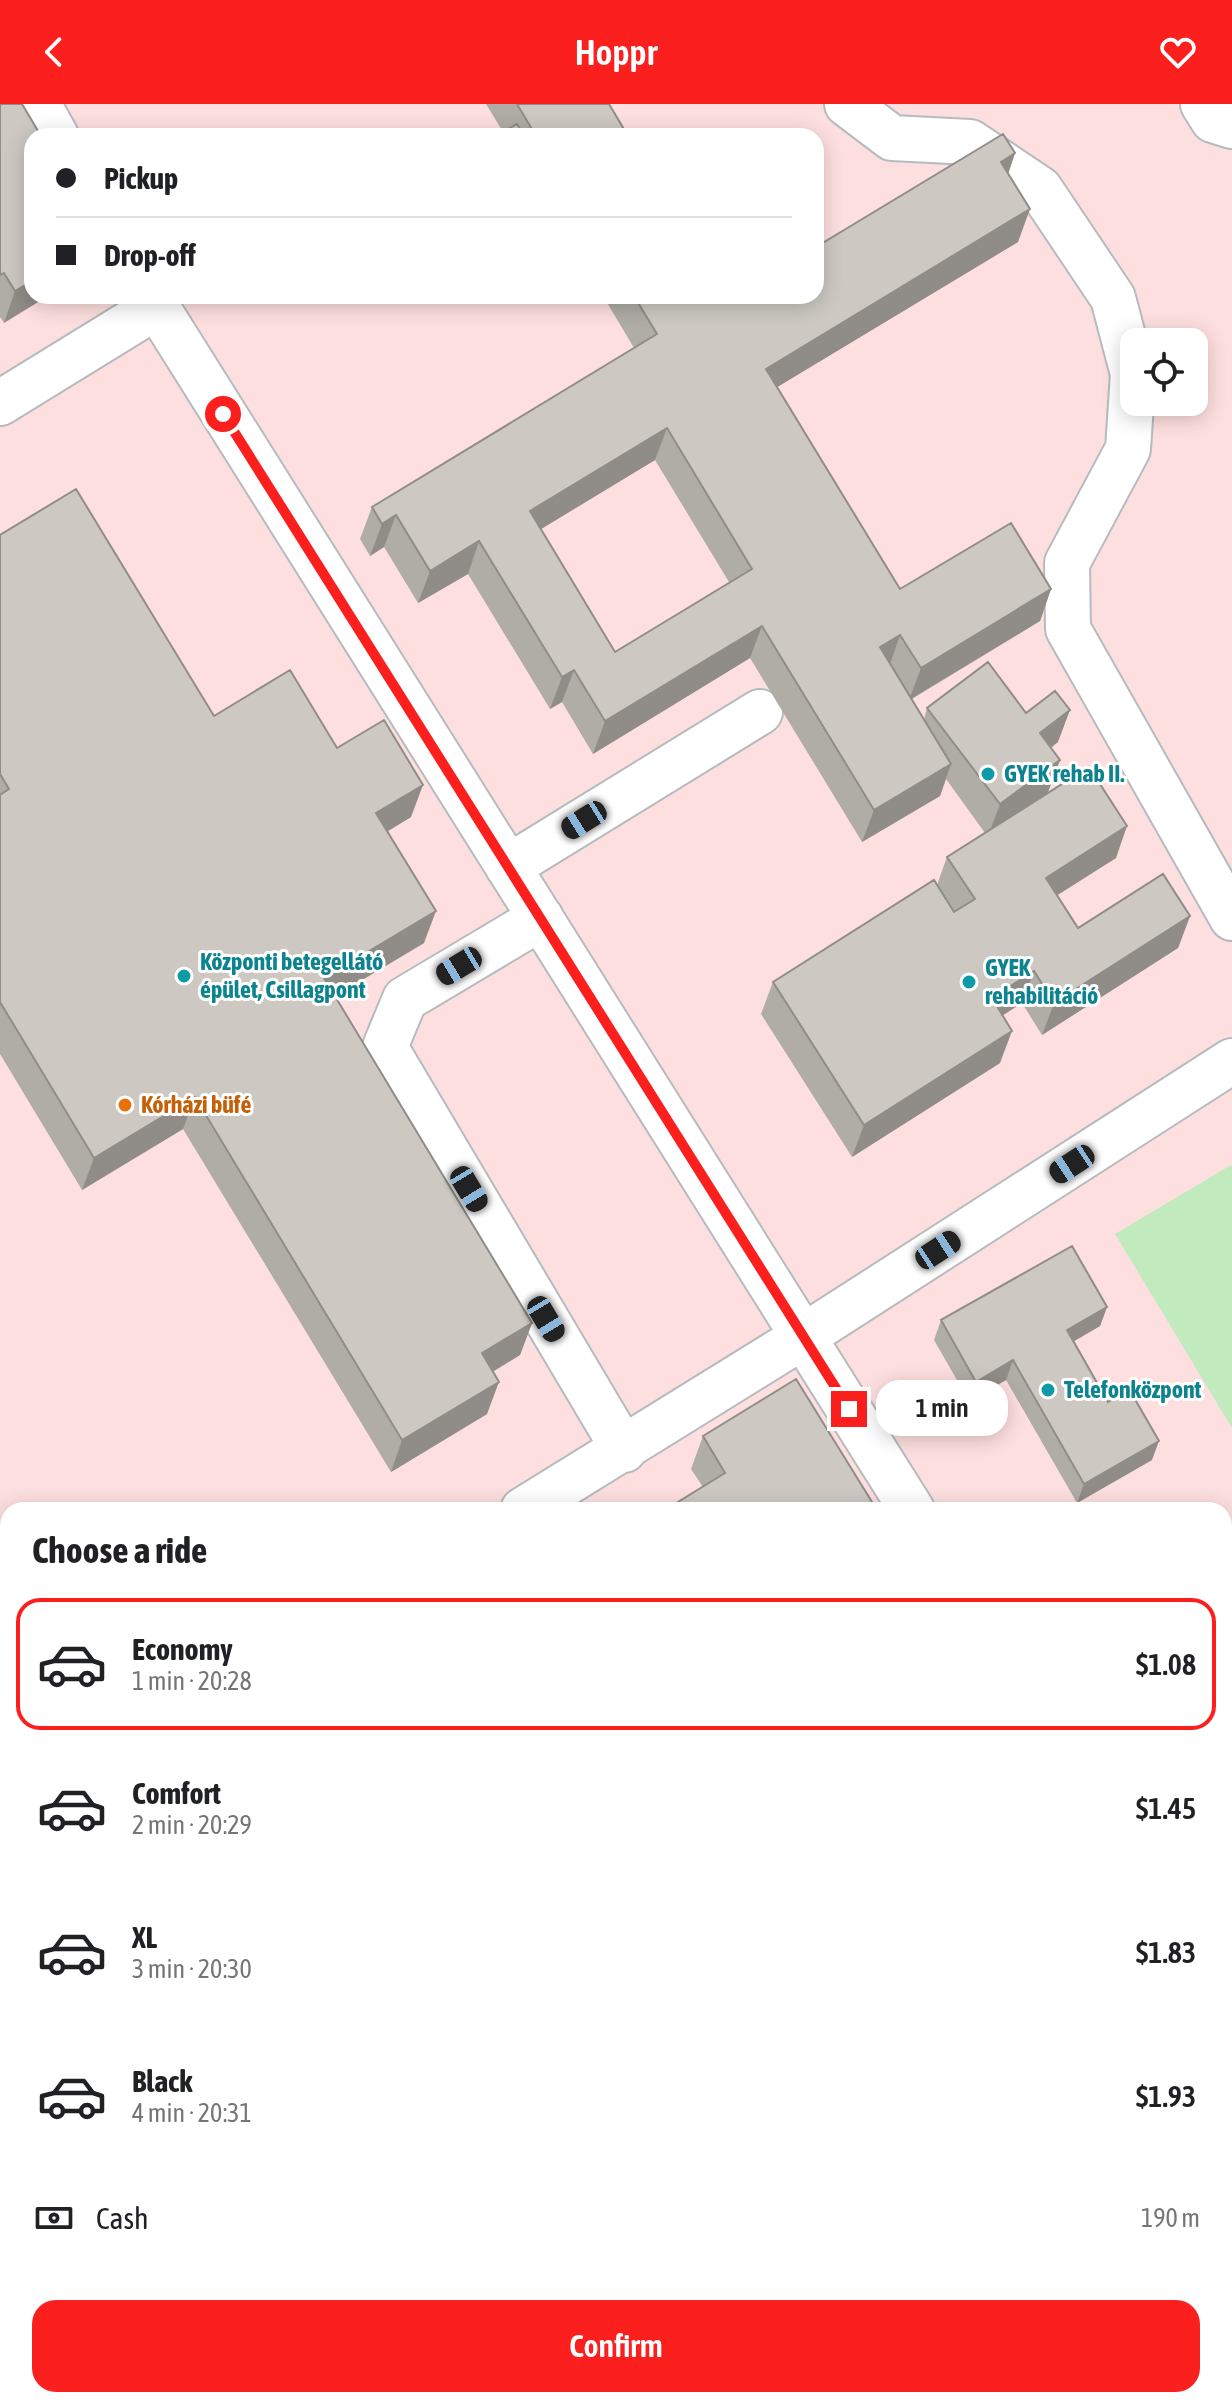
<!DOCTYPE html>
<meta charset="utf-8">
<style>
:root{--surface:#fff;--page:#f2f2f2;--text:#202124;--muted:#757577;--line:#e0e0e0;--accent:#fb201e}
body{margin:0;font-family:"Asap Condensed",sans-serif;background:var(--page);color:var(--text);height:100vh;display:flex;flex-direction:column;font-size:30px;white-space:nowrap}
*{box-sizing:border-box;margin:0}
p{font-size:26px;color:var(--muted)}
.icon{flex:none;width:44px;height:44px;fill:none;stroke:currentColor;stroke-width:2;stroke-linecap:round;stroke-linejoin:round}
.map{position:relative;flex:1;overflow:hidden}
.side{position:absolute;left:0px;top:1398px;width:1232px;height:906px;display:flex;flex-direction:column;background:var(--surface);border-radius:24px 24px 0 0;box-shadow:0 4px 20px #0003}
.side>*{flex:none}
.top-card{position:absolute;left:24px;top:24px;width:800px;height:176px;border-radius:24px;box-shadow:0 4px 20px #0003;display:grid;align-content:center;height:176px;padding:0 32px;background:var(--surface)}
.fabs{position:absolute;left:1120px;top:224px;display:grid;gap:16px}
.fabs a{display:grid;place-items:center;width:88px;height:88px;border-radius:16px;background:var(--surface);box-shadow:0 4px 20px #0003;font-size:40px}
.end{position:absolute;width:36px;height:36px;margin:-18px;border:10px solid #fb201e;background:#fff;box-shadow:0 0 0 4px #fff}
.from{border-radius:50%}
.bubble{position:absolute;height:56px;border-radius:24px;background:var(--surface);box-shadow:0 4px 20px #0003;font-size:26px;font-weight:600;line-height:56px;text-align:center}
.car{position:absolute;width:24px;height:48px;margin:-24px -12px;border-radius:10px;box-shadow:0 0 6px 2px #0007;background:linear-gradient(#222 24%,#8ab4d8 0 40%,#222 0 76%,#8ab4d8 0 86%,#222 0)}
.top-card b{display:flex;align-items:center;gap:28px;height:76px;font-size:30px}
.top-card b+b{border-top:2px solid var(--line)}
.top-card i{width:20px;height:20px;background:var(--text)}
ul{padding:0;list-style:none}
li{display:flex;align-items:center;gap:24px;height:132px;margin:0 16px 12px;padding:0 16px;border:4px solid transparent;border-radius:24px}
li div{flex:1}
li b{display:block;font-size:30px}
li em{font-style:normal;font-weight:600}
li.on{border-color:var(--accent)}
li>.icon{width:72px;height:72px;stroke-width:1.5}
h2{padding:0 32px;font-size:36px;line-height:96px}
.pay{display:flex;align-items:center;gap:20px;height:88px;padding:0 32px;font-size:30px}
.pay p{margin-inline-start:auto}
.cta{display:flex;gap:16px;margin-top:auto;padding:16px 32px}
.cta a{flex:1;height:92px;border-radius:24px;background:var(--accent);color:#fff;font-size:32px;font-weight:600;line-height:92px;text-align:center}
header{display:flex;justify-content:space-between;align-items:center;height:104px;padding:0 32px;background:var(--accent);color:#fff;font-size:36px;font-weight:600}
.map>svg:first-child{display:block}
.industrial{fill:#e0ded8}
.medical{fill:#fedfdf;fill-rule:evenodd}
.green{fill:#c1eabe}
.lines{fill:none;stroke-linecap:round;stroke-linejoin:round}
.minor-casing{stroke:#b6bbbf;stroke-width:48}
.minor{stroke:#fff;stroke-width:44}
.wall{fill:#b0ada7;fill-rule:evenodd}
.shaded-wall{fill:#908d88}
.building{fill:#cdc9c2;stroke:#908d88;stroke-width:2;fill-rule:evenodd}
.route{stroke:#fb201e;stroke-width:10}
.culture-dot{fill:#0f9aa8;stroke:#fff;stroke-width:3}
.food-dot{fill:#e8710a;stroke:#fff;stroke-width:3}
.labels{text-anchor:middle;stroke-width:6;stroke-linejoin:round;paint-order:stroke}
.culture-label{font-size:24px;font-weight:bold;fill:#0d838f;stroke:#fff;text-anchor:start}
.food-label{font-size:24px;font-weight:bold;fill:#c56008;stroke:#fff;text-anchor:start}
</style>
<header><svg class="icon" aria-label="back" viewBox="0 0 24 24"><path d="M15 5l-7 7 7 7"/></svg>Hoppr<svg class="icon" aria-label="heart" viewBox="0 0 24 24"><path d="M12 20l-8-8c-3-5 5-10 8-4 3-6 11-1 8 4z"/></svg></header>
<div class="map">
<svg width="1232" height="2303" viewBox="0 0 1232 2303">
<rect width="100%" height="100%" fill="#f0ece4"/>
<path class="industrial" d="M1232,1656V2303H1141L1137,2296H1224V1661Z"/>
<path class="medical" d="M0,0H1232V1656L1224,1661V1406H8V2296H1137L1141,2303H0ZM32,32H816V192H32ZM1134,238H1194V298H1134Z"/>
<path class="green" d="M1231,1061L1232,1063V1324L1115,1130Z"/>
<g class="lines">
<g class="minor-casing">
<path id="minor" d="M38,0L56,32
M847,0L892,34L970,38L1040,85L1113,194L1133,270L1128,345L1067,459L1068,525L1232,814
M1203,0L1213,16L1232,22
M150,192L912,1406
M0,299L156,203
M508,763L760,608
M541,814L405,895L385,943L624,1346
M523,1406L804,1232L1232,957
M1224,1549L1232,1542
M0,1614L8,1626
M54,2296L55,2303
M413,2296L418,2303"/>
</g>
<use href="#minor" class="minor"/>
</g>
<path class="wall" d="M0,0L32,192L4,219L0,213Z
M486,0H609L628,32H497L503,28Z
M1015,49L1008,70L1018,138L777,283L900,485H1051L1040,517L912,595L924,615L927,604L1026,609L1058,638L1051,644L1060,656L1048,688L1039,695L1116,754L1057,791L1078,824L1190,812L1178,844L1042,931L1022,899L1003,911L1000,959L852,1053L761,910L773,878L937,781L947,753L985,729L946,675L940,692L862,738L750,554L593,650L562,598L550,605L468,470L418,499L384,443L370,452L360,435L372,403L634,244L603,192H725L728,196ZM655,356L729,478L615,548L541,425Z
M0,431L214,612L337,644L411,713L388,727L424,839L335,892L532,1219L520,1251L493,1268L487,1310L391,1368L183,1025L82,1086L0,950Z
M1107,1203L1100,1222L1073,1238L1108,1298L1152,1356L1077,1399L1006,1276L969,1297L934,1236L941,1216Z
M703,1332L877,1406L703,1383L691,1365Z
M0,1805L8,1819V2061L0,2048Z
M540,2296H666L670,2303H544Z
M861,2296H973L974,2299L973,2303H865Z"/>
<path class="shaded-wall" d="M1015,49L1004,82L1001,58Z
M1030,105L1018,138L754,297L766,265Z
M32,177V192H48L4,219L15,187Z
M667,324L655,356L518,439L530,407Z
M396,411L384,443L370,452L382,420Z
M479,437L468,470L418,499L430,467Z
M1051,485L1040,517L909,596L921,564Z
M762,522L750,554L593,650L605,617Z
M900,531L889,563L880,543Z
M574,566L562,598L550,605L562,573Z
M1070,606L1058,638L1028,661L1040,629Z
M1060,656L1048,688L988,732L1000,700Z
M951,660L940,692L862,738L874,706Z
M423,681L411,713L365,741L376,709Z
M1127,722L1116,754L1034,806L1046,774Z
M436,807L424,839L312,906L324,874Z
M1190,812L1178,844L1042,931L1054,899Z
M1034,867L1022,899L980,926L992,894Z
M1012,927L1000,959L852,1053L864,1021Z
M195,993L183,1025L82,1086L94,1054Z
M1107,1203L1100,1222L1060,1245L1067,1226Z
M532,1219L520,1251L470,1281L482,1249Z
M1013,1256L1006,1276L969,1297L976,1278Z
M499,1278L487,1310L391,1368L402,1336Z
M1159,1337L1152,1356L1077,1399L1084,1380Z"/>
<path class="building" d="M0,0H22L41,32H32V177L15,187L4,169L0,171Z
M517,0H609L628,32H536Z
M517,20L524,32H497Z
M1003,30L1015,49L1001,58L1030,105L766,265L900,485L1011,419L1051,485L921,564L900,531L880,543L951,660L874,706L762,522L605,617L574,566L562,573L479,437L430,467L396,411L382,420L372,403L657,230L634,192H725L728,196L735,192H816V143ZM667,324L752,465L615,548L530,407Z
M76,385L214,612L290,566L337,644L384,616L423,681L376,709L436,807L324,874L532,1219L482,1249L499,1278L402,1336L195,993L94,1054L0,898V691L9,685L0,670V431Z
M988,558L1026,609L1055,587L1070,606L1040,629L1060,656L1000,700L927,604Z
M1089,663L1127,722L1046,774L1078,824L1163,770L1190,812L1054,899L1034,867L992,894L1012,927L864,1021L773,878L934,776L954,808L975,795L947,753Z
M1072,1142L1107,1203L1067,1226L1108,1298L1129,1285L1159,1337L1084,1380L1013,1256L976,1278L941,1216Z
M796,1275L877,1406H665L725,1369L703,1332Z
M0,1805L8,1819V2010L0,1996Z
M200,2296H273L277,2303H189Z
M571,2296H666L670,2303H575Z
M879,2296H973L974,2299L967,2303H883Z
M1080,2296H1106L1111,2303H1069Z"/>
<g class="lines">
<path class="route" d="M223,310L849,1305"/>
</g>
<g class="culture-dot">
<circle cx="988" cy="670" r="8"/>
<circle cx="184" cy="872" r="8"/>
<circle cx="969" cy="878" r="8"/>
<circle cx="1048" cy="1286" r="8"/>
</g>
<circle class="food-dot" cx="125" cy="1001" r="8"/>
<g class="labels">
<g class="culture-label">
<text x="1004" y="678">GYEK rehab II.</text>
<text x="200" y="866">Központi betegellátó<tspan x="200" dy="28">épület, Csillagpont</tspan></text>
<text x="985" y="872">GYEK<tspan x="985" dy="28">rehabilitáció</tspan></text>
<text x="1064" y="1294">Telefonközpont</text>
</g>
<g class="food-label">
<text x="141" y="1009">Kórházi büfé</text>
</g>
</g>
</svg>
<div class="fabs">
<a><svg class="icon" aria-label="locate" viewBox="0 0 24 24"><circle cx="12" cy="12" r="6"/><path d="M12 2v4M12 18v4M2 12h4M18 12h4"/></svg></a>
</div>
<i class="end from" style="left:223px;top:310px"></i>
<i class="end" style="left:849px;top:1305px"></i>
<div class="bubble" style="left:876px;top:1276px;width:132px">1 min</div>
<i class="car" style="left:584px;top:716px;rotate:238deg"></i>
<i class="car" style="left:459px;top:862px;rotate:239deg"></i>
<i class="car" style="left:1072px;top:1060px;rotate:237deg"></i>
<i class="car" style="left:469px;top:1085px;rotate:149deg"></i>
<i class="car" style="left:938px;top:1146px;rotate:57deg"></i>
<i class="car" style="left:546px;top:1215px;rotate:149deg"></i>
<div class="top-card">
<b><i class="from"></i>Pickup</b>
<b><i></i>Drop-off</b>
</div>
<section class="side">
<h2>Choose a ride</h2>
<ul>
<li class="on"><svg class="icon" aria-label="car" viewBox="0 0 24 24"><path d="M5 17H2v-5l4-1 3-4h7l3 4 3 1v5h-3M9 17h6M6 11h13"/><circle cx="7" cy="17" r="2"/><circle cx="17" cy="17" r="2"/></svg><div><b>Economy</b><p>1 min · 20:28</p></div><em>$1.08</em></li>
<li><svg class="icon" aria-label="car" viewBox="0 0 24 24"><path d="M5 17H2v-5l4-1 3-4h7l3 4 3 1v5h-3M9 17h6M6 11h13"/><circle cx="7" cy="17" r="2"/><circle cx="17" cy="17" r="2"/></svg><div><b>Comfort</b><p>2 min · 20:29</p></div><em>$1.45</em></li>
<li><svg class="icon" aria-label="car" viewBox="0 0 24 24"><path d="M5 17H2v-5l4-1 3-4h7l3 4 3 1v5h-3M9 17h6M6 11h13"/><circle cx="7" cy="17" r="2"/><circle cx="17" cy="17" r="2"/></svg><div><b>XL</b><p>3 min · 20:30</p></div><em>$1.83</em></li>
<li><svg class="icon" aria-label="car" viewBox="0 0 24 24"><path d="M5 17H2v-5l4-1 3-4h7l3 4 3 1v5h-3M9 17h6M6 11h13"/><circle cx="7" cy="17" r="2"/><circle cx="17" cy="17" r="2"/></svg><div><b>Black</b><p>4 min · 20:31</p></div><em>$1.93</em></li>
</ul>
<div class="pay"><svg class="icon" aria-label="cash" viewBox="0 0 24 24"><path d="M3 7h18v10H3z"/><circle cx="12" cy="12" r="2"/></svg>Cash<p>190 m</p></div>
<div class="cta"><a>Confirm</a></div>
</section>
</div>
